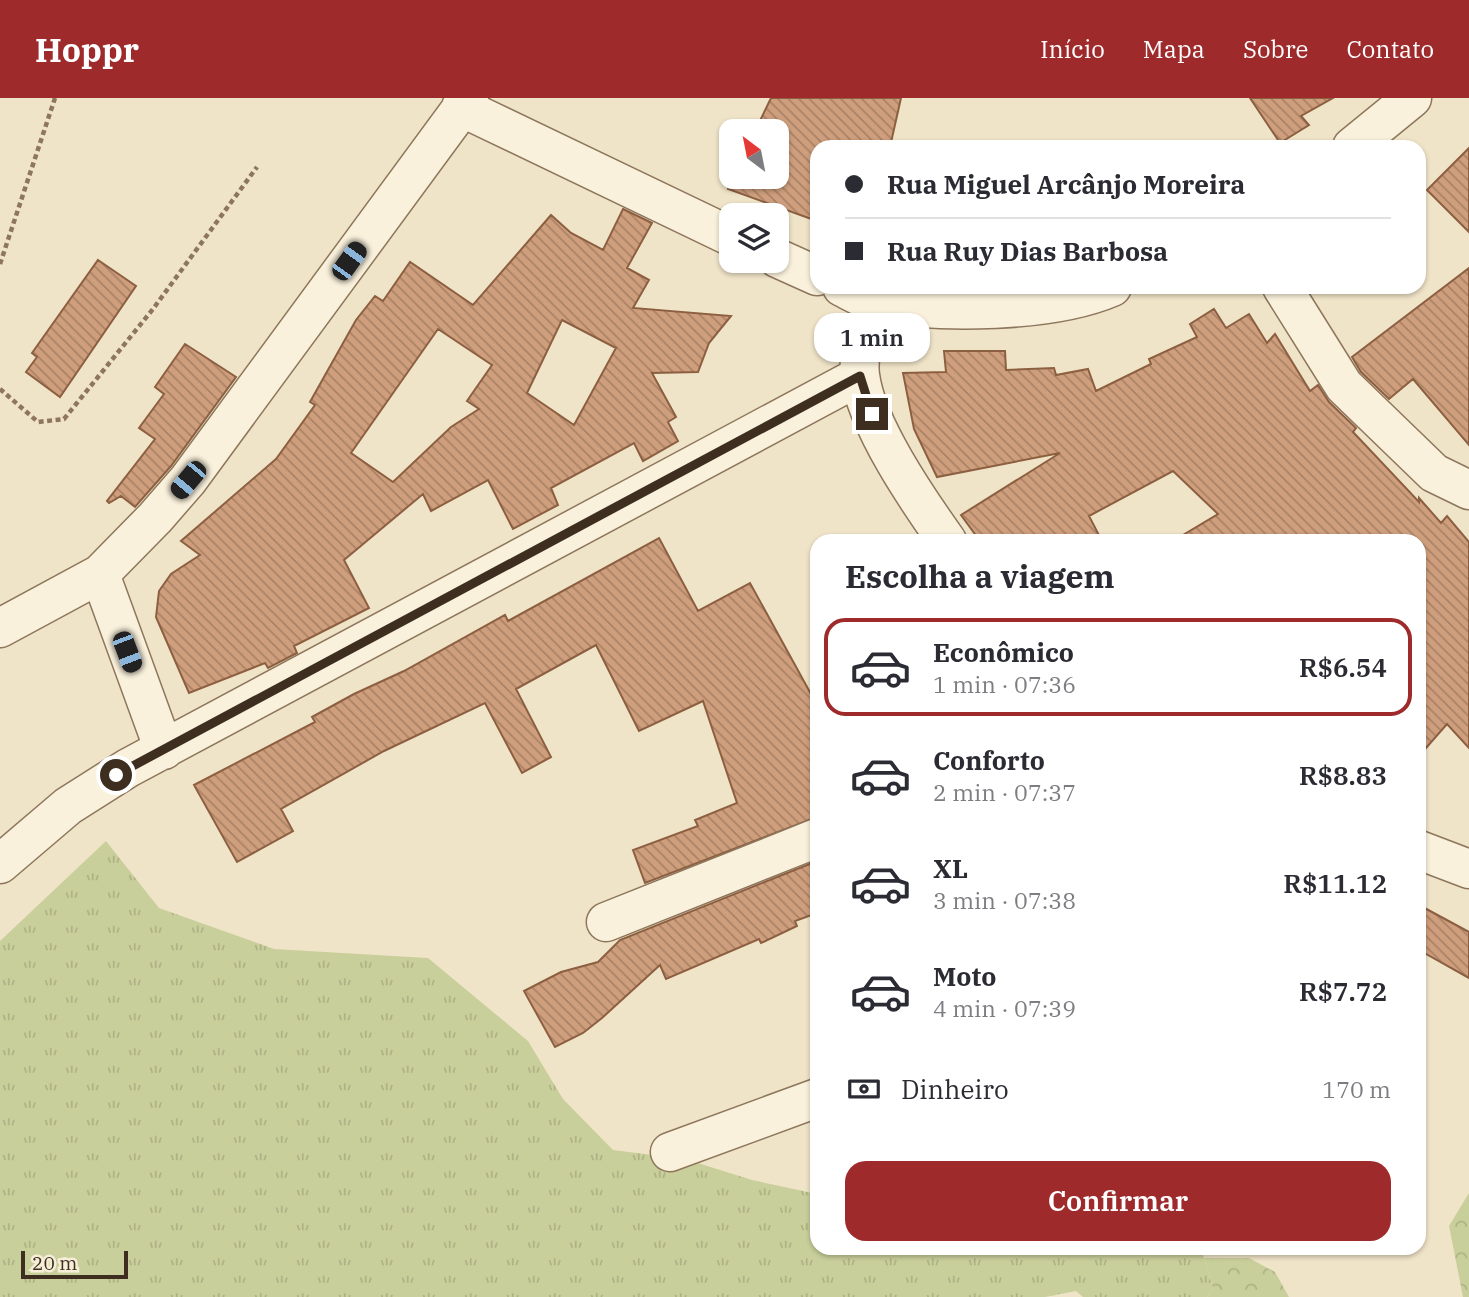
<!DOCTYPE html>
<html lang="pt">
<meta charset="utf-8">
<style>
:root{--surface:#fff;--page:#f7f7f7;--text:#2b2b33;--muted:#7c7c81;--line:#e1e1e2;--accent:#9e2a2b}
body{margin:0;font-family:"IBM Plex Serif",serif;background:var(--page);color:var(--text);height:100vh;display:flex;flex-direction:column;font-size:26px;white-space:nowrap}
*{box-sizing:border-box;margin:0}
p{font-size:23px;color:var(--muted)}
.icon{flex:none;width:38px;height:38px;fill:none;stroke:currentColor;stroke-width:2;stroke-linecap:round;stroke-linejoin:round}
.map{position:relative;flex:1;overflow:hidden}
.panel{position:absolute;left:810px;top:436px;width:616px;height:721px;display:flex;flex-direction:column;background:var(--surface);border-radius:21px;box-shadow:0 2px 5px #0004}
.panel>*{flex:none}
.banner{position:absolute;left:810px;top:42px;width:616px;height:154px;border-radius:21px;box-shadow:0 2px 5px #0004;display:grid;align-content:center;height:154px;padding:0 35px;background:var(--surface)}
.needle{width:46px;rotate:328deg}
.controls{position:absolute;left:719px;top:21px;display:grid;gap:14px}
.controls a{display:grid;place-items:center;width:70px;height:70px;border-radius:14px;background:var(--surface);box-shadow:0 2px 5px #0004;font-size:35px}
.scale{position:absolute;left:21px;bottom:18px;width:107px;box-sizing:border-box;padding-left:7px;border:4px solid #3d2e20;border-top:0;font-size:19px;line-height:24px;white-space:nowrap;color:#3d2e20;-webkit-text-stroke:5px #f7eed8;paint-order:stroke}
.end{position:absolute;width:32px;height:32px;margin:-16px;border:9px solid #3d2e20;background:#fff;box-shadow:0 0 0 4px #fff}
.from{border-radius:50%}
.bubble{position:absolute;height:49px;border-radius:21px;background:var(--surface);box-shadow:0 2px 5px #0004;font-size:23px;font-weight:600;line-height:49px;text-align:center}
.car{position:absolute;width:21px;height:42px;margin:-21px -10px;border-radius:9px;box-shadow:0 0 5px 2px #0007;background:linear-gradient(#222 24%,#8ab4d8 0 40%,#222 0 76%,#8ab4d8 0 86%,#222 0)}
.banner b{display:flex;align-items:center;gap:24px;height:66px;font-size:26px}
.banner b+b{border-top:2px solid var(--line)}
.banner i{width:18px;height:18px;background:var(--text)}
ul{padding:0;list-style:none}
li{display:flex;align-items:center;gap:21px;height:98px;margin:0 14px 10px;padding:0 21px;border:4px solid transparent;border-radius:21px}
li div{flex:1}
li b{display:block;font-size:26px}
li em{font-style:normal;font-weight:600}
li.selected{border-color:var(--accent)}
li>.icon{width:63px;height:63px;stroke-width:1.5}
h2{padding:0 35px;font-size:32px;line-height:84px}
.pay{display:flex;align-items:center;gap:18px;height:77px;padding:0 35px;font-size:26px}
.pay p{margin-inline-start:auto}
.button{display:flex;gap:14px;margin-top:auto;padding:14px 35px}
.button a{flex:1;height:80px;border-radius:21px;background:var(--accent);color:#fff;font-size:28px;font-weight:600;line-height:80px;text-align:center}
header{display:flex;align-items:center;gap:42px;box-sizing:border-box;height:98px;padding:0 35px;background:var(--accent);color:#fff}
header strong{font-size:33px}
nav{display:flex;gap:38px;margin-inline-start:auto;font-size:24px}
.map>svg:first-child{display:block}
.grass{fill:url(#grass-tufts)}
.forest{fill:url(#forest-crowns)}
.building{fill:url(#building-back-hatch);stroke:#8d5f41;stroke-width:2;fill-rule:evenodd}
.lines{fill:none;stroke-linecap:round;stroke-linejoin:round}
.street-casing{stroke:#8d765c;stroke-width:41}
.path{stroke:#8d765c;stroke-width:4.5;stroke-dasharray:5 3.5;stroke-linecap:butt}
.street{stroke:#faf1dc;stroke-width:38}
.route{stroke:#3d2e20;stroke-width:9}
</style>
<header>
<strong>Hoppr</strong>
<nav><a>Início</a><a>Mapa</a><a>Sobre</a><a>Contato</a></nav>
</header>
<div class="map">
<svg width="1469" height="1199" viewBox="0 0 1469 1199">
<defs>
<pattern id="grass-tufts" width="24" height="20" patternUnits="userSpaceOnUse" patternTransform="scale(1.75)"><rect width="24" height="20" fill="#c9cf9b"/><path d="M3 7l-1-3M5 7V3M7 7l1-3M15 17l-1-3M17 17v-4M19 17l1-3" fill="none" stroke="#aeb285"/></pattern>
<pattern id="forest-crowns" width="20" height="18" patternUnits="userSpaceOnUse" patternTransform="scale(1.75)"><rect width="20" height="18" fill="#c9cf9b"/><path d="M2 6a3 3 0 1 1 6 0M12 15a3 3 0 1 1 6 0" fill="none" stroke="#aeb285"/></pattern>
<pattern id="building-back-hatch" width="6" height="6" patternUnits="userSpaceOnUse" patternTransform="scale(1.75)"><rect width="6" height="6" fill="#cf9f7d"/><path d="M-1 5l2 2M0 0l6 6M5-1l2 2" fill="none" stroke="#a98266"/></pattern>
</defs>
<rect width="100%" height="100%" fill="#f0e4c8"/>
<path class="grass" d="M106,743L159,810L274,851L428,860L528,943L563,1001L613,1052L685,1061L752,1082L817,1096V1150H1201L1213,1190L1207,1199H1083L1076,1193L1045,1199H0V843Z"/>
<path class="forest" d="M1469,1095V1199H1463L1449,1128Z
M1204,1160H1249L1275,1174L1289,1199H1207L1213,1190Z"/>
<path class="building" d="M771,0H901L890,49H817V123L728,91L734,79H777V33H755Z
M1250,0H1333L1301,18L1309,27L1280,45Z
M1469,50V134L1427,92Z
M623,111L652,125L627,170L649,182L633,210L731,218L709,245L698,274L652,275L676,319L668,324L678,343L643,363L634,345L551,390L558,407L513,431L488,382L431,413L423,396L344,462L369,510L294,548L297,555L268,570L265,565L189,595L156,519L159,493L171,476L200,457L181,443L276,361L315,307L310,304L356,222L375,198L383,203L410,164L473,207L551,117L571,135L603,152ZM562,222L616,250L574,327L527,295ZM438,231L492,267L467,303L479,311L451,329L393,384L351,355Z
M98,162L136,188L60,299L26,274L37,259L32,255Z
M1469,170V347L1413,281L1389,301L1361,274L1352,259Z
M1214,211L1226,230L1249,216L1267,245L1275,236L1310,293L1318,287L1329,304L1356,330L1353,334L1419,404V400L1441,425L1447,418L1469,444V650L1447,626L1419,658V443H1173L1218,416L1173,373L1089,418L1102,443H980L961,417L1060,355L937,379L914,331L903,275L946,274L944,253H1005L1006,272L1054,270L1056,277L1088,271L1096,293L1151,266L1149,261L1197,239L1190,226Z
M185,246L236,279L171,368L135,409L121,398L109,405L107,403L155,341L139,330L164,296L155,289Z
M659,440L698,513L750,485L817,607V719L645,785L633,752L698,728L695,722L737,705L703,603L639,633L596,547L516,591L551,659L522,675L485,605L384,653L281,711L293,733L237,764L194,687L315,624L312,619L354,596L404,573L505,517L508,523Z
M817,763V815L795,823L797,828L761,845L759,841L666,881L660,867L602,920L583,935L555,949L524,893L561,874L598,864L620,842Z
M1419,807L1469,834V880L1419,852Z"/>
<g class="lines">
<g class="street-casing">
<path id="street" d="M461,9L732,139
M1352,49L1412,0
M777,160L817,178
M842,189C852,194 865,202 876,204C940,216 1052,215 1112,189
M1282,189L1344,288L1434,375L1469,392
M874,204C868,227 857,253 860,277C866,327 918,402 947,443
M100,476L164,652
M0,530L100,476L155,420L188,382L469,0
M1419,752L1469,771
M0,766L68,708L128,670L860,278
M606,824L817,740
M670,1054L817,1000"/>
</g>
<path class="path" d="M0,166L55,0
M0,291L38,324L64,321L153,211L257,69"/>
<use href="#street" class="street"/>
</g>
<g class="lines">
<path class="route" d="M116,677L860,278L872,316"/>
</g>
</svg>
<div class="controls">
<a><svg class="needle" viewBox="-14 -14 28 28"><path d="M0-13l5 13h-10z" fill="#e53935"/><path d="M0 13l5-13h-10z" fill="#7c7c81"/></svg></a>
<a><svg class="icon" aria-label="layers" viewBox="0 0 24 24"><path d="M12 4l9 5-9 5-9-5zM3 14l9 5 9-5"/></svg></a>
</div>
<div class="scale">20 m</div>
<i class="end from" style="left:116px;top:677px"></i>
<i class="end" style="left:872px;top:316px"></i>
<div class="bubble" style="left:814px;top:215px;width:116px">1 min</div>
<i class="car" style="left:349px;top:163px;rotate:36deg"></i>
<i class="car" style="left:188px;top:382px;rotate:220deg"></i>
<i class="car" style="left:127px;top:554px;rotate:159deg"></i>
<div class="banner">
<b><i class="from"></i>Rua Miguel Arcânjo Moreira</b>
<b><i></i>Rua Ruy Dias Barbosa</b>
</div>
<section class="panel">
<h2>Escolha a viagem</h2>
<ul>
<li class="selected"><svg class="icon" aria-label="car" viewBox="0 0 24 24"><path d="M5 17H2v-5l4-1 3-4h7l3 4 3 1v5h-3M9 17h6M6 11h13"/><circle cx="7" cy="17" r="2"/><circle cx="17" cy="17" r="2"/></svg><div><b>Econômico</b><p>1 min · 07:36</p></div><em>R$6.54</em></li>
<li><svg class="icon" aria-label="car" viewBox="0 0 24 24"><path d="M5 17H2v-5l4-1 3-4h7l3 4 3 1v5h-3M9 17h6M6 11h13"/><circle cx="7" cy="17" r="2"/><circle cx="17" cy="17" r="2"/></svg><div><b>Conforto</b><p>2 min · 07:37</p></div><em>R$8.83</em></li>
<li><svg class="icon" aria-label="car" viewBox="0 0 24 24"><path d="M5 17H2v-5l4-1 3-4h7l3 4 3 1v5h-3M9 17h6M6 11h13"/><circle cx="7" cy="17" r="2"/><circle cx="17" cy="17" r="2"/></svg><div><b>XL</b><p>3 min · 07:38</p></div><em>R$11.12</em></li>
<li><svg class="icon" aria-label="car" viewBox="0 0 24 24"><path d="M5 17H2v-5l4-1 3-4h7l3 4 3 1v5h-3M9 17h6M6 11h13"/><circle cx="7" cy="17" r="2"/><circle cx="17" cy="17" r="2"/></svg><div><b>Moto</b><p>4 min · 07:39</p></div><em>R$7.72</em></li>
</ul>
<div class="pay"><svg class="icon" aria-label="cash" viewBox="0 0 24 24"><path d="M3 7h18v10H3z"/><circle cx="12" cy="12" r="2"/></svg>Dinheiro<p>170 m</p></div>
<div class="button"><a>Confirmar</a></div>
</section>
</div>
